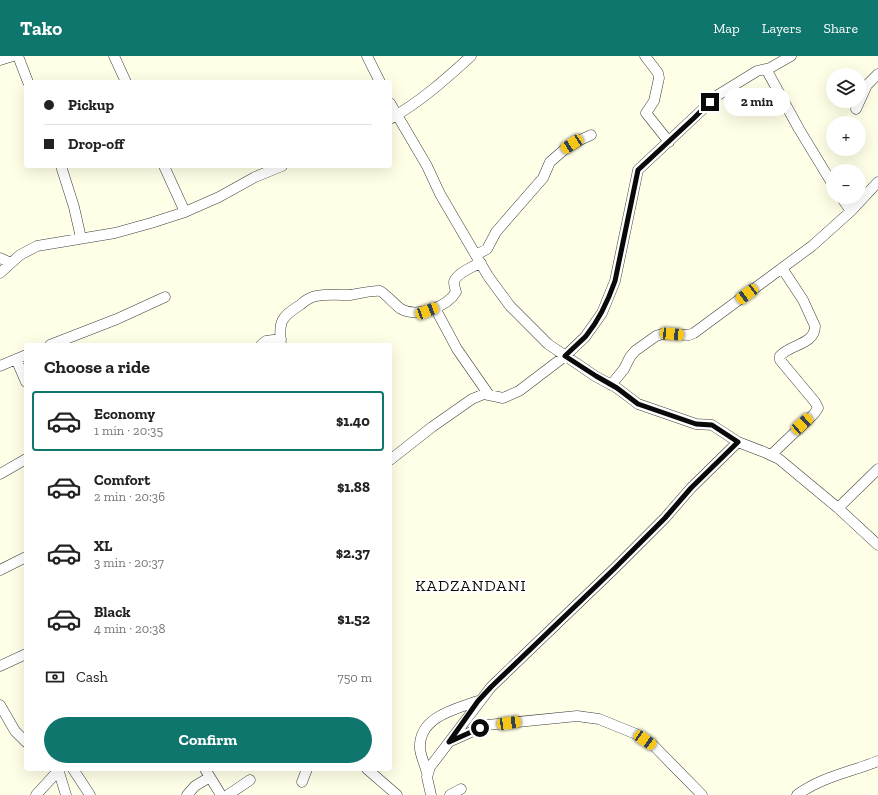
<!DOCTYPE html>
<meta charset="utf-8">
<style>
:root{--surface:#fff;--page:#f6f6f6;--text:#222;--muted:#767676;--line:#e0e0e0;--accent:#0f766e}
body{margin:0;font-family:"Zilla Slab",serif;background:var(--page);color:var(--text);height:100vh;display:flex;flex-direction:column;font-size:15px;white-space:nowrap}
*{box-sizing:border-box;margin:0}
p{font-size:13px;color:var(--muted)}
.icon{flex:none;width:22px;height:22px;fill:none;stroke:currentColor;stroke-width:2;stroke-linecap:round;stroke-linejoin:round}
.map{position:relative;flex:1;overflow:hidden}
.sheet{position:absolute;left:24px;top:287px;width:368px;height:428px;display:flex;flex-direction:column;background:var(--surface);border-radius:4px;box-shadow:0 4px 16px #0002}
.sheet>*{flex:none}
.guide{position:absolute;left:24px;top:24px;width:368px;height:88px;border-radius:4px;box-shadow:0 4px 16px #0002;display:grid;align-content:center;height:88px;padding:0 20px;background:var(--surface)}
.fabs{position:absolute;left:826px;top:12px;display:grid;gap:8px}
.fabs a{display:grid;place-items:center;width:40px;height:40px;border-radius:50%;background:var(--surface);box-shadow:0 4px 16px #0002;font-size:20px}
.end{position:absolute;width:18px;height:18px;margin:-9px;border:5px solid #0a0a0a;background:#fff;box-shadow:0 0 0 2px #fff}
.from{border-radius:50%}
.bubble{position:absolute;height:28px;border-radius:14px;background:var(--surface);box-shadow:0 4px 16px #0002;font-size:13px;font-weight:800;line-height:28px;text-align:center}
.car{position:absolute;width:12px;height:24px;margin:-12px -6px;border-radius:5px;box-shadow:0 0 3px 1px #0007;background:linear-gradient(#f5c518 24%,#345 0 40%,#f5c518 0 76%,#345 0 86%,#f5c518 0)}
.guide b{display:flex;align-items:center;gap:14px;height:38px;font-size:15px}
.guide b+b{border-top:1px solid var(--line)}
.guide i{width:10px;height:10px;background:var(--text)}
ul{padding:0;list-style:none}
li{display:flex;align-items:center;gap:12px;height:60px;margin:0 8px 6px;padding:0 12px;border:2px solid transparent;border-radius:4px}
li div{flex:1}
li b{display:block;font-size:15px}
li em{font-style:normal;font-weight:800}
li.on{border-color:var(--accent)}
li>.icon{width:36px;height:36px;stroke-width:1.5}
h2{padding:0 20px;font-size:18px;line-height:48px}
.pay{display:flex;align-items:center;gap:10px;height:44px;padding:0 20px;font-size:15px}
.pay p{margin-inline-start:auto}
.button{display:flex;gap:8px;margin-top:auto;padding:8px 20px}
.button a{flex:1;height:46px;border-radius:24px;background:var(--accent);color:#fff;font-size:16px;font-weight:800;line-height:46px;text-align:center}
header{display:flex;align-items:center;gap:24px;box-sizing:border-box;height:56px;padding:0 20px;background:var(--accent);color:#fff}
header strong{font-size:19px}
nav{display:flex;gap:22px;margin-inline-start:auto;font-size:14px}
.map>svg:first-child{display:block}
.lines{fill:none;stroke-linecap:round;stroke-linejoin:round}
.minor-casing{stroke:#3d3d3d;stroke-width:11}
.minor{stroke:#fff;stroke-width:10}
.route{stroke:#0a0a0a;stroke-width:5}
.labels{text-anchor:middle;stroke-width:4;stroke-linejoin:round;paint-order:stroke}
.quarter-label{font-size:16px;letter-spacing:1px;fill:#0a0a0a;stroke:#fff}
</style>
<header>
<strong>Tako</strong>
<nav><a>Map</a><a>Layers</a><a>Share</a></nav>
</header>
<div class="map">
<svg width="878" height="739" viewBox="0 0 878 739">
<rect width="100%" height="100%" fill="#ffffe7"/>
<g class="lines">
<g class="minor-casing">
<path id="minor" d="M18,0L28,26
M114,0L126,26
M367,0L380,26
M645,0L658,17L659,22L654,45L646,57L669,86
M0,4L13,0
M766,13L799,73L833,129
M390,47L427,110L440,138L488,220L510,250L548,288L595,320L617,332L638,348L696,368L712,369L738,386L764,396L779,403L838,452L878,489
M856,53L867,29L878,18
M390,63C420,46 446,23 471,0
M61,110L74,151L81,182
M164,110L185,156
M841,141L851,155
M476,199L487,193L496,176L543,122L550,106L565,93L580,84L591,79
M0,202L11,207
M0,217L20,199L37,190L115,177L151,167L185,156L219,141L255,121L282,110
M435,252L457,293L489,339
M50,289L117,263L165,241
M261,289L266,285L281,283
M281,289C279,265 280,262 300,249C305,245 309,241 316,240C327,238 339,239 350,239C358,238 373,234 380,235C384,236 396,250 401,253C417,262 447,251 456,236C455,233 454,229 454,226C456,218 473,210 481,207
M16,303L26,326
M0,310L26,299
M611,329L624,313L630,301L635,295L656,280L662,278L689,279L694,277L812,190L851,155L878,126
M771,399L814,358L818,352L815,346L780,304V300C790,288 815,289 815,270L803,244L782,212
M390,404L432,371L472,343L484,338L503,342L519,335L565,300L585,281L602,257L615,225L638,114L718,39L757,15L770,12L791,0
M0,418L26,403
M838,452L878,413
M0,514L26,501
M0,610L26,598
M0,649L15,675L26,686
M451,685L487,669L577,660L599,663L636,678L654,690L702,739
M58,713L66,739
M73,713L90,739
M205,713L221,739
M367,713L397,739
M427,717C425,709 421,701 420,693C418,661 455,653 478,645
M302,726L307,713
M36,739L58,715
M187,739L195,730L210,721
M228,739L250,724
M431,739L427,721L430,711L491,631L615,512L665,462L691,432L738,386
M450,739L461,733
M797,739C821,721 851,716 878,705"/>
</g>
<use href="#minor" class="minor"/>
</g>
<g class="lines">
<path class="route" d="M480,672L449,686L478,645L491,631L615,512L665,462L691,432L738,386L712,369L696,368L638,348L617,332L596,320L565,300C572,293 579,287 586,280C599,264 608,245 615,225L638,114L694,62L710,46"/>
</g>
<g class="labels">
<g class="quarter-label">
<text x="471" y="535">KADZANDANI</text>
</g>
</g>
</svg>
<div class="fabs">
<a><svg class="icon" aria-label="layers" viewBox="0 0 24 24"><path d="M12 4l9 5-9 5-9-5zM3 14l9 5 9-5"/></svg></a>
<a>+</a>
<a>−</a>
</div>
<i class="end from" style="left:480px;top:672px"></i>
<i class="end" style="left:710px;top:46px"></i>
<div class="bubble" style="left:724px;top:32px;width:66px">2 min</div>
<i class="car" style="left:572px;top:88px;rotate:237deg"></i>
<i class="car" style="left:747px;top:238px;rotate:233deg"></i>
<i class="car" style="left:427px;top:255px;rotate:69deg"></i>
<i class="car" style="left:672px;top:278px;rotate:95deg"></i>
<i class="car" style="left:802px;top:368px;rotate:48deg"></i>
<i class="car" style="left:509px;top:667px;rotate:82deg"></i>
<i class="car" style="left:645px;top:684px;rotate:124deg"></i>
<div class="guide">
<b><i class="from"></i>Pickup</b>
<b><i></i>Drop-off</b>
</div>
<section class="sheet">
<h2>Choose a ride</h2>
<ul>
<li class="on"><svg class="icon" aria-label="car" viewBox="0 0 24 24"><path d="M5 17H2v-5l4-1 3-4h7l3 4 3 1v5h-3M9 17h6M6 11h13"/><circle cx="7" cy="17" r="2"/><circle cx="17" cy="17" r="2"/></svg><div><b>Economy</b><p>1 min · 20:35</p></div><em>$1.40</em></li>
<li><svg class="icon" aria-label="car" viewBox="0 0 24 24"><path d="M5 17H2v-5l4-1 3-4h7l3 4 3 1v5h-3M9 17h6M6 11h13"/><circle cx="7" cy="17" r="2"/><circle cx="17" cy="17" r="2"/></svg><div><b>Comfort</b><p>2 min · 20:36</p></div><em>$1.88</em></li>
<li><svg class="icon" aria-label="car" viewBox="0 0 24 24"><path d="M5 17H2v-5l4-1 3-4h7l3 4 3 1v5h-3M9 17h6M6 11h13"/><circle cx="7" cy="17" r="2"/><circle cx="17" cy="17" r="2"/></svg><div><b>XL</b><p>3 min · 20:37</p></div><em>$2.37</em></li>
<li><svg class="icon" aria-label="car" viewBox="0 0 24 24"><path d="M5 17H2v-5l4-1 3-4h7l3 4 3 1v5h-3M9 17h6M6 11h13"/><circle cx="7" cy="17" r="2"/><circle cx="17" cy="17" r="2"/></svg><div><b>Black</b><p>4 min · 20:38</p></div><em>$1.52</em></li>
</ul>
<div class="pay"><svg class="icon" aria-label="cash" viewBox="0 0 24 24"><path d="M3 7h18v10H3z"/><circle cx="12" cy="12" r="2"/></svg>Cash<p>750 m</p></div>
<div class="button"><a>Confirm</a></div>
</section>
</div>
